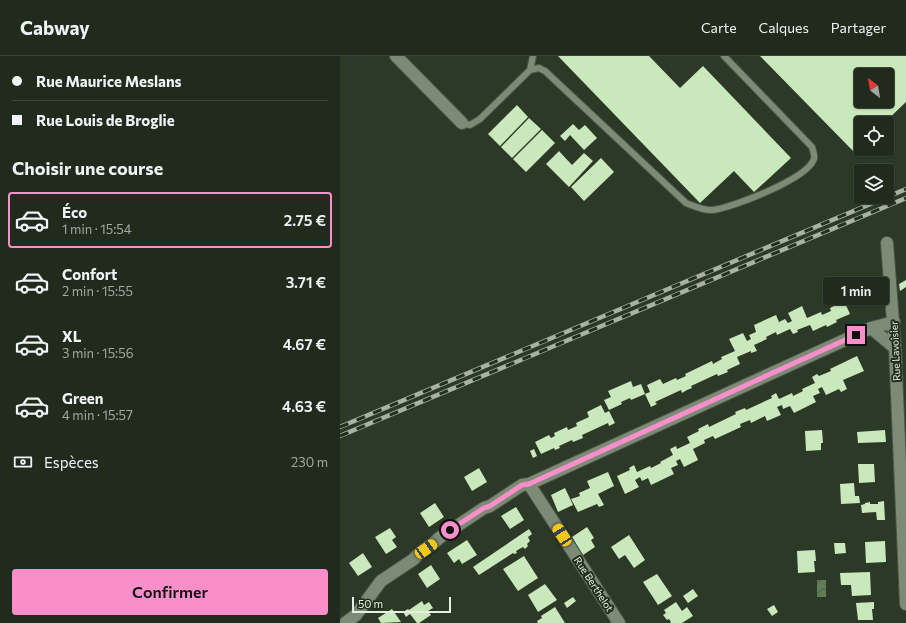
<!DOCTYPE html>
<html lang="fr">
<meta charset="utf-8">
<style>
:root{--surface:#212b1d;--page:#2d372a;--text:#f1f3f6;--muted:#a2a7a4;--line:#3e473b;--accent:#f98fca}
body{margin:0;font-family:Commissioner,sans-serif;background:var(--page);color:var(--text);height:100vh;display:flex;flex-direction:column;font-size:15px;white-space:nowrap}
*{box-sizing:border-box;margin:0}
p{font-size:13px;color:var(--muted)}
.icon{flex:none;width:22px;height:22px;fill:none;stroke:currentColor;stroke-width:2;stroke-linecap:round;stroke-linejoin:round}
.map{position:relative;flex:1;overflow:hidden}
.side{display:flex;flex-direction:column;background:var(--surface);width:340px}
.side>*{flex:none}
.banner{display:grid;align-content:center;height:88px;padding:0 12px;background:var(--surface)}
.needle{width:26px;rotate:329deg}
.buttons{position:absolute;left:514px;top:12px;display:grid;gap:8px}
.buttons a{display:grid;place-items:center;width:40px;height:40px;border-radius:4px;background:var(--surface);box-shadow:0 1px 3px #0004,0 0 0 1px var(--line);font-size:20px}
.scale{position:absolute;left:12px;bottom:10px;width:99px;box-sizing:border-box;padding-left:4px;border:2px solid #e7efe3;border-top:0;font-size:11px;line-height:14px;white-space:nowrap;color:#e7efe3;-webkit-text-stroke:3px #232f1d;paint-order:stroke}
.end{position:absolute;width:18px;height:18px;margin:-9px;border:5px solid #f98fca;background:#111;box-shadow:0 0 0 2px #111}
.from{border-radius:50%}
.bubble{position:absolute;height:28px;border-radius:4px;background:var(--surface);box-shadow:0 1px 3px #0004,0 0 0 1px var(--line);font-size:13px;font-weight:600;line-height:28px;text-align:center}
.car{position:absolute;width:12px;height:24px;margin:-12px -6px;border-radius:5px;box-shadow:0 0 3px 1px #0007;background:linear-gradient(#f5c518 24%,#345 0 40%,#f5c518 0 76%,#345 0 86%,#f5c518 0)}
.banner b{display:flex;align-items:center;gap:14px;height:38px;font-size:15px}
.banner b+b{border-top:1px solid var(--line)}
.banner i{width:10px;height:10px;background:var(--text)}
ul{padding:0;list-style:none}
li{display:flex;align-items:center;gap:12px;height:56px;margin:0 8px 6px;padding:0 4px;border:2px solid transparent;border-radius:4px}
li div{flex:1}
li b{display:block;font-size:15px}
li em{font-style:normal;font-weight:600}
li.current{border-color:var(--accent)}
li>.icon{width:36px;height:36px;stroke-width:1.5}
h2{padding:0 12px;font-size:18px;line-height:48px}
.pay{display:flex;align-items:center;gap:10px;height:44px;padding:0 12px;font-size:15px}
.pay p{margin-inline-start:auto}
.button{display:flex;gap:8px;margin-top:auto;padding:8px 12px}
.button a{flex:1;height:46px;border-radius:4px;background:var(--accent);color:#111;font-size:16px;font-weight:600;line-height:46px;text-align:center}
header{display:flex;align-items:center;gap:24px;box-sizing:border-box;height:56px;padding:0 20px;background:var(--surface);border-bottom:1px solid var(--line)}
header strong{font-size:19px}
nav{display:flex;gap:22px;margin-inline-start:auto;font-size:14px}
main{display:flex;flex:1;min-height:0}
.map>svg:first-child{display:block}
.water{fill:url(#water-waves)}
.building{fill:#c9e8bc;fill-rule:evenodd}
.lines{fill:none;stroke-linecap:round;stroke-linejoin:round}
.lane-casing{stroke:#4c5646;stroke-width:8}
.street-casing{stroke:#4c5646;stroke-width:14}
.lane{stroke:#7c8a76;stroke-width:6}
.street{stroke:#7c8a76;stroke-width:12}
.rail-casing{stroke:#a8b1a3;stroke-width:4.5}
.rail{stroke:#232f1d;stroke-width:3;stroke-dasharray:9;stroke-linecap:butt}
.route{stroke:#f98fca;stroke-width:5}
.labels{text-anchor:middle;stroke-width:4;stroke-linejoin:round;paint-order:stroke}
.street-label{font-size:10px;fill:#e7efe3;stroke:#232f1d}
</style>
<header>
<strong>Cabway</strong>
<nav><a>Carte</a><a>Calques</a><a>Partager</a></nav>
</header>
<main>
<section class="side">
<div class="banner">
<b><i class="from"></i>Rue Maurice Meslans</b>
<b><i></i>Rue Louis de Broglie</b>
</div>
<h2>Choisir une course</h2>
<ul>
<li class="current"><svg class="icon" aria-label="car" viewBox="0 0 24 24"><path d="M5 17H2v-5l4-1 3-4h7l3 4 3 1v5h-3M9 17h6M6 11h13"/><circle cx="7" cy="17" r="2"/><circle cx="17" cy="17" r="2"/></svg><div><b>Éco</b><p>1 min · 15:54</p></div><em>2.75 €</em></li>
<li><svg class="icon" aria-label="car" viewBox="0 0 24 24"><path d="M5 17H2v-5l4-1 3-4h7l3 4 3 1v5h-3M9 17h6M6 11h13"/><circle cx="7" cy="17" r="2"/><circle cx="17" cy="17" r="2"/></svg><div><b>Confort</b><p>2 min · 15:55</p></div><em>3.71 €</em></li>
<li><svg class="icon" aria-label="car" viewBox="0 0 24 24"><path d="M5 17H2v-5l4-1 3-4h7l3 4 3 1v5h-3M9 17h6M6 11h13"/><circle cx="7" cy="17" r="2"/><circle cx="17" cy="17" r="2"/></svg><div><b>XL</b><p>3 min · 15:56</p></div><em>4.67 €</em></li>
<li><svg class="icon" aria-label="car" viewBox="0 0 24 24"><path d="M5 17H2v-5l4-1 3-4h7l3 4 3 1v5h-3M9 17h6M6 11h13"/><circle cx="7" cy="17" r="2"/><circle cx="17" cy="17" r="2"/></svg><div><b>Green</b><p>4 min · 15:57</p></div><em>4.63 €</em></li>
</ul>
<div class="pay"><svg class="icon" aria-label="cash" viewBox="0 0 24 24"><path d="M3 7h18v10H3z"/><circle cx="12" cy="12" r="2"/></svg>Espèces<p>230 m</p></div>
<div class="button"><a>Confirmer</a></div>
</section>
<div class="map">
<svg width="566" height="567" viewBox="0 0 566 567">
<defs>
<pattern id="water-waves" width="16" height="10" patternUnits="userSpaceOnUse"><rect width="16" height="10" fill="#607c54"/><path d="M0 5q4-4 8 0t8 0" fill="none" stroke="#52624c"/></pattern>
</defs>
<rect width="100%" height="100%" fill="#2c3927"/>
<path class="water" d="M477,524H486V541H477Z"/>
<path class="building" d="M218,0H309L340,32L363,10L451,102L414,136L394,115L360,147Z
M420,0H566V46L544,67H521V89L514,96ZM521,19H547V45H521Z
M177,49L188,61L160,90L148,78Z
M189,62L201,73L172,102L161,91Z
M233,68L239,74L245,69L257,82L244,94L230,79L225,85L220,80Z
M202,74L215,87L186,116L173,103Z
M219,95L232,109L244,97L253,105L229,131L206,108Z
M261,102L274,116L244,145L231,131Z
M566,224V231L560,235L559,228Z
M504,245L510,258L496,264L497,266L487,271L486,269L473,275L470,269L457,274L458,276L453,278L450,273L437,279L436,276L426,281L427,283L414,289L417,295L411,297V295L397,301L400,308L387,314L388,316L378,320L377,318L351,330L352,332L347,334L342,337L341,334L315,346L317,348L311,351L305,338L310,336L307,329L320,323L323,328L336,322L337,324L346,320L345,318L372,305L373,308L382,303L381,301L395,295L389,283L403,277L407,285L411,283L409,279L416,276L414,269L436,259L439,266L445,263L448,267L452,265L448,257L462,250L467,262L481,256L482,259L491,255L490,252Z
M517,300L524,315L503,324L507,333L501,336L499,333L486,339L482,331L478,333L480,337L473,340L476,346L454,357L450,350L443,353L442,349L437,351L441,359L427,365L425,360L411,367L410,364L400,368L401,371L375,383L373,380L364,384L365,387L353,393L358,404L344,411L340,403L336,405L338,409L331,412L334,418L311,429L308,422L302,425L300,421L295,424L299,431L285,438L277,420L290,414L289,412L294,409L297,416L310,410L311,412L321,407L320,406L333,399L330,393L336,390L337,393L350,387L347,381L359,375L358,373L368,368L369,371L396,358L395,356L405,352L406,354L432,342L431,340L436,337L439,343L452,337L453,340L463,335L462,333L475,327L472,321L477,318L479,320L491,315L490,313Z
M291,325L293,331L301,328L305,338L291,344L290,342L281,346L282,348L269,354L264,344L271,341L268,335Z
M261,349L265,357L269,355L275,367L269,370L268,367L242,379L243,382L233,386L232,384L219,390L220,392L215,394L214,392L201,398L195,386L209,379L211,382L215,380L214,377L227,371L228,374L237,370L236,367L249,361L247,356Z
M482,374L483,387H481V394L466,395L465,375Z
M545,374L546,386L518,387L517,376Z
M194,393L197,400L193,402L190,395Z
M518,408H534L535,426L519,427Z
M139,412L147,426L132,435L124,421Z
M268,416L274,430L258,438L264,449L259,451L257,448L238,456L231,443L240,440L239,437L250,432L247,425Z
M514,427L515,440H519L520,447L501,448L500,428Z
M225,432L233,449L218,456L211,439Z
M544,445L545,464H537L536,456L522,457L521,449L525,448V447L530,446V448H538V446Z
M95,447L104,461L89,471L80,457Z
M176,451L184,464L170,473L161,460Z
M247,471L254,482L251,484L255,491L243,499L232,481Z
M50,472L56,481L52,484L57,491L46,498L35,481Z
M189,473L192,478L188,481L190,485L187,488L188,490L185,493L183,491L176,495L177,497L174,498L173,497L139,519L133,511Z
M289,479L305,504L294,512L285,499L279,503L271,491Z
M127,484L137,499L122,508L119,503L114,507L107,497Z
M545,485L546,506L526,507L525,486Z
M494,487H505L506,497L495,498Z
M475,494L476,505H474L475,516L458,517L457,495Z
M23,497L32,511L18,520L9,507Z
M184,500L198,522L178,535L163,513Z
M91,509L100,523L87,532L78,518Z
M530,516L531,539L512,540L511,529H501L500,517Z
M317,518L332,540L318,549L303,526Z
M205,528L217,544L198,556L188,539Z
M353,533L358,540L348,547L343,540Z
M233,541L236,545L227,552L224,547Z
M82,545L84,549L89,546L93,552L88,555L91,559L79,567H77L70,558L66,561L63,556L68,553L69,554Z
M336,546L342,555L347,551L353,560L342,567H330L331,566L329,563L327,564L323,559L326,557L324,554Z
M534,546V553H532L533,564H518L516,547Z
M434,549L438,556L432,560L427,553Z
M215,551L225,567H198L197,565L202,562L201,560Z
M52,553L61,566L41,567L38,562Z"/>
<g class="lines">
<g class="lane-casing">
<path id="lane" d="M190,14L199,12L205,15L346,147C354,150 364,155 373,154C394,151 467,123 474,103C475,99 473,95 472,91L384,0
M122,67L130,69L140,63L190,14L193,0"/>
</g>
<g class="street-casing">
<path id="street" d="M56,0L122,67
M547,187L555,292L566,548
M531,272L555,292
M189,428L279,567
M5,567L16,559L41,525L74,503C80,494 92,490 99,482L144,452L150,450L182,429L189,428L531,272L554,266"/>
</g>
<use href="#lane" class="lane"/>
<use href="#street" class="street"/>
<g class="rail-casing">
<path id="rail" d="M0,371L566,133
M0,380L566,142"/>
</g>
<use href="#rail" class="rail"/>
</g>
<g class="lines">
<path class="route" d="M110,474L144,452L150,450L182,429L189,428L516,279"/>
</g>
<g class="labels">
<g class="street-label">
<text transform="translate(555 295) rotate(-93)" y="4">Rue Lavoisier</text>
<text transform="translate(254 528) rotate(57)" y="4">Rue Berthelot</text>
</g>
</g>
</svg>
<div class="buttons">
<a><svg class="needle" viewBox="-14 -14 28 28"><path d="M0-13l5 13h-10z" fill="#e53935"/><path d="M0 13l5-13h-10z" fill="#a2a7a4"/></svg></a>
<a><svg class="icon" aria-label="locate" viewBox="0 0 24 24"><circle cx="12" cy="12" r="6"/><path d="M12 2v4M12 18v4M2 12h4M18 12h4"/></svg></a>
<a><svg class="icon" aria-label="layers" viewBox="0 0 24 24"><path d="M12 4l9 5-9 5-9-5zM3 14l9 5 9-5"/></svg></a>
</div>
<div class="scale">50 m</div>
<i class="end from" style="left:110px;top:474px"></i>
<i class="end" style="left:516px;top:279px"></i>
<div class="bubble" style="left:483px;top:221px;width:66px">1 min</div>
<i class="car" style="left:222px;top:479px;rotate:327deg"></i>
<i class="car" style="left:86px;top:493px;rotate:56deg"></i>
</div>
</main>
